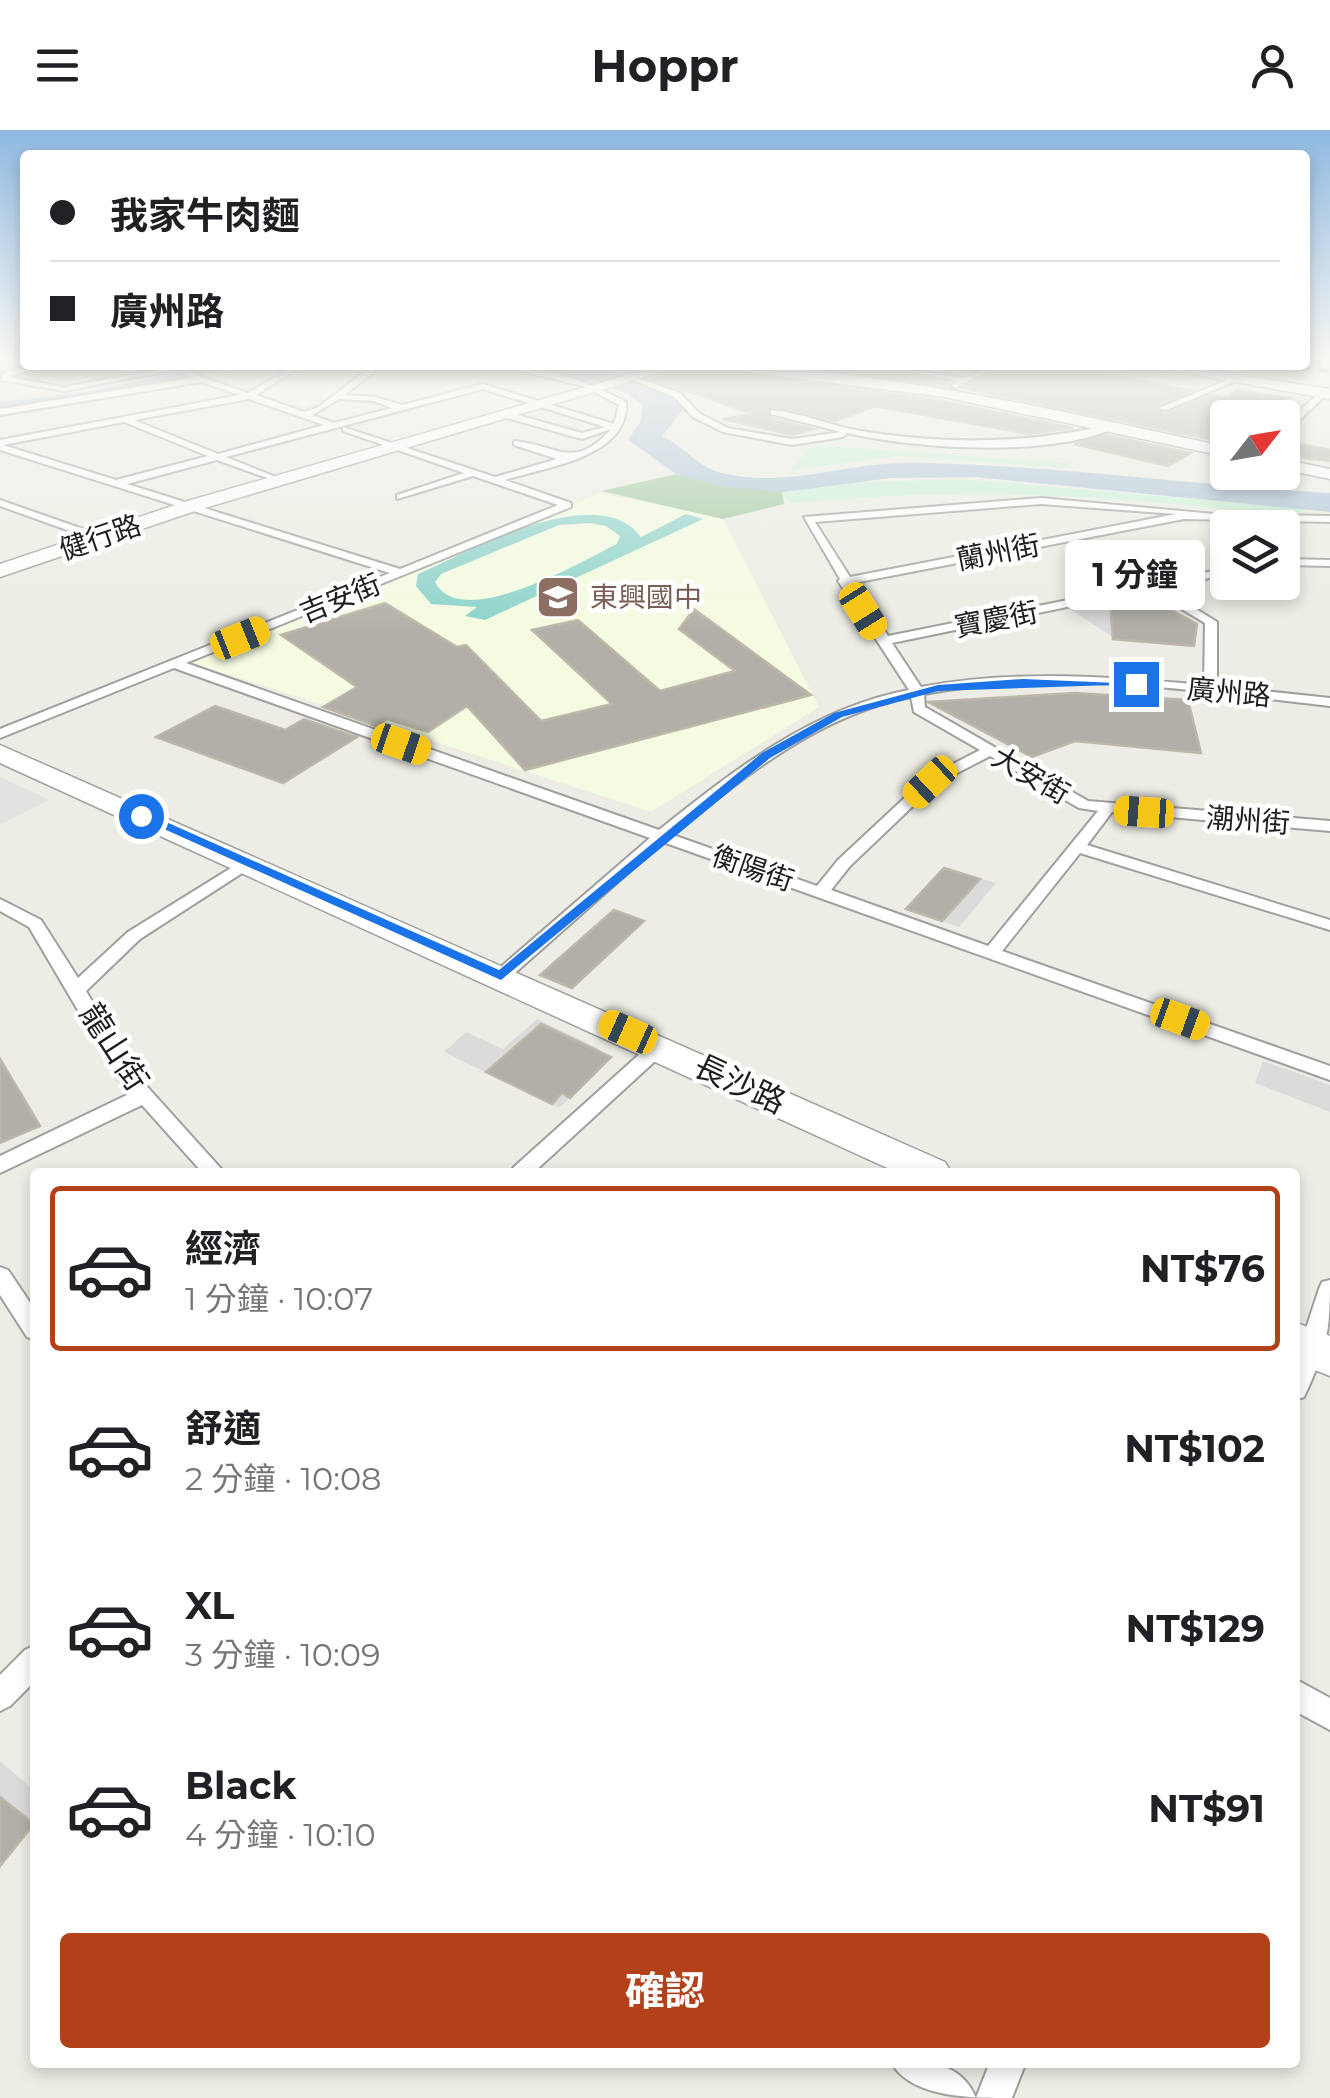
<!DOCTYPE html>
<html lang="zh-TW">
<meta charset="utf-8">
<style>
:root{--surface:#fff;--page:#f6f6f6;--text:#202124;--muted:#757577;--line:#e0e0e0;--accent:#b24119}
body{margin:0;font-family:Montserrat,"Noto Sans TC",sans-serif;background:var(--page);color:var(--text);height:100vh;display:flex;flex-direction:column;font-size:38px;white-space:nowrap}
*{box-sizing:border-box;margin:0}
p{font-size:32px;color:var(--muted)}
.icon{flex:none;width:55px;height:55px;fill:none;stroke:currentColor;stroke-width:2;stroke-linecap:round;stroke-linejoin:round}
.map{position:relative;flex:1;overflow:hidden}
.panel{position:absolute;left:30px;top:1038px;width:1270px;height:900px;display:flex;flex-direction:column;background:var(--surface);border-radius:10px;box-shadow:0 5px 15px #0003}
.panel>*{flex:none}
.banner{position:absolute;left:20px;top:20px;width:1290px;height:220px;border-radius:10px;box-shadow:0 5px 15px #0003;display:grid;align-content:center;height:220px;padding:0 30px;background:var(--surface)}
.needle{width:65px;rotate:59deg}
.controls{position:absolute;left:1210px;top:270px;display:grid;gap:20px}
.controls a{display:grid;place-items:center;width:90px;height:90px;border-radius:10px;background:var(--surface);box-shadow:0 5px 15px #0003;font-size:50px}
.end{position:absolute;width:45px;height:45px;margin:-22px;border:12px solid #1a73e8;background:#fff;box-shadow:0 0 0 5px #fff}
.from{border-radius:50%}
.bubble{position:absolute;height:70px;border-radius:10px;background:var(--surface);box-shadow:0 5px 15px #0003;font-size:32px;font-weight:700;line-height:70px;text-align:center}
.car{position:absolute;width:30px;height:60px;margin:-30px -15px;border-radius:12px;box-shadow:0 0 8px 2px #0007;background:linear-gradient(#f5c518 24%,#345 0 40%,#f5c518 0 76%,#345 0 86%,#f5c518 0)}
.banner b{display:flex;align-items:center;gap:35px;height:95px;font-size:38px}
.banner b+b{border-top:2px solid var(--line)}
.banner i{width:25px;height:25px;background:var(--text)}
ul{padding:18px 0 0;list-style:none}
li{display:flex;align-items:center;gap:30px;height:165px;margin:0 20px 15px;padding:0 10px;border:5px solid transparent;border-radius:10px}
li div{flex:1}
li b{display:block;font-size:38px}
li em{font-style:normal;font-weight:700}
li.on{border-color:var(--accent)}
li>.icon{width:90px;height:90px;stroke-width:1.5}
.primary-button{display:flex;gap:20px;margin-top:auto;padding:20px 30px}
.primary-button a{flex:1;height:115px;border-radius:10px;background:var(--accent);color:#fff;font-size:40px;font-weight:700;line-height:115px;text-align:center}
header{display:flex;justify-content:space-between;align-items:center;height:130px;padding:0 30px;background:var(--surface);font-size:45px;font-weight:700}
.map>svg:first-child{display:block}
.residential{fill:#dbdbdb}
.education{fill:#f4fbe0}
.forest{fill:#a0c89f}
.park{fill:#c7f2d6}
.pitch{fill:#8cd3ca;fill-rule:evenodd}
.parking{fill:#e2e2e2}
.water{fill:#aac1d6}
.building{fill:#b2afa8;stroke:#bdb7a9;stroke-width:2.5}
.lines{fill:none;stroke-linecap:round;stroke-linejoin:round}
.lane-casing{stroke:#9f9f9f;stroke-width:4}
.street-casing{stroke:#9f9f9f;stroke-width:3}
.lane{fill:#fff;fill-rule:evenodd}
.street{fill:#fff;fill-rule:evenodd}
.rail{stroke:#6c6c6c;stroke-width:4;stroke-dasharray:9 9;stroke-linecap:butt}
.route{fill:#1a73e8}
.labels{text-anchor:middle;stroke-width:9;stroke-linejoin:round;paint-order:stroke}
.far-street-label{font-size:28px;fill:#1e1e1e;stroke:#fff}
.far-education-label{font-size:28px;fill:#785e54;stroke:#fff;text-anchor:start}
.street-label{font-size:32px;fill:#1e1e1e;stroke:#fff}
</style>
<header><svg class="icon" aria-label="menu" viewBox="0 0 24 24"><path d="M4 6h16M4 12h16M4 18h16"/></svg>Hoppr<svg class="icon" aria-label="person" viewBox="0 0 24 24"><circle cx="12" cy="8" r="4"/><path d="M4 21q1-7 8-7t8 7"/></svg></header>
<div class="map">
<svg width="1330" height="1968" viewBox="0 0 1330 1968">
<rect width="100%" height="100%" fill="#edede5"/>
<path class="residential" d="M1147,464L1197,493L1194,517L1119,511L1070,479Z
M944,738L996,753L959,797L906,779Z
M537,889L598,918L604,934L559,978L444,922L466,902L503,919Z
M1263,931L1330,955V982L1255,953Z
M0,1631L35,1661V1693L0,1736Z"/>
<path class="education" d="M600,363L723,389L819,577L651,682L193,533Z"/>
<path class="forest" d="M686,342L782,357L784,374L723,389L601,361Z"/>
<path class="park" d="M813,315L1069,333V338L898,326L789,340Z
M963,349L1307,379L1301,384C1238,382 1175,373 1112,369C1005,361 898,363 792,373L781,363L864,352Z"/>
<path class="pitch" d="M686,384L703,389L485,490L465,486L477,477L431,474L416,456L418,444C469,422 597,348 641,407ZM590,393L606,396L620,406L617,414C582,431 461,503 435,452L441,444L559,395Z"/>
<path class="parking" d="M0,647L50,670L0,695Z"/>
<path class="water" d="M217,235H263L0,278V272L86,262Z
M522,235C574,235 646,237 683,280L662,306C686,317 698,339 726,344C791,358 849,331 914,333C1053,335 1191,355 1330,363V382L975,347L891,348L785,362L726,357L679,346L628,310L640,292L643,276L627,263Z"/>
<path class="building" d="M688,235L943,271L1073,298L1029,304L875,276L835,291L768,277L770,288L814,299L792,305L723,289L753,284L652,249Z
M781,235H875L949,253L947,256Z
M1002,235H1067L1191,261L1155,277L1165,284L1212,265L1227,268L1237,260L1287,268L1252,288H1228V302L1213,310L962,258Z
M1106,305L1191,323L1168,336L1074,314Z
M1282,310L1330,320V331L1282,325Z
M1142,465L1197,494L1194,516L1113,509L1110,472Z
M385,473L457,517L466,515L541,591L612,574L532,500L578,490L660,561L735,541L679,499L694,479L811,565L525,640L467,576L428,602L387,589L376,596L323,577L357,557L281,505Z
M1075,563L1188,570L1201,623L1075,611L1032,627L928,572Z
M215,576L285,600L304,589L357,607L283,653L156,607Z
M944,738L980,749L942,791L906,779Z
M614,780L644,791L572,858L540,845Z
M541,894L611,927L570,968L562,963L552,974L486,942Z
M0,929L40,996L0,1013Z
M0,1667L34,1694L0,1736Z"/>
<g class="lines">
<g class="lane-casing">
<path id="lane" d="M32,235H44L8,247L64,257L182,235H199L64,261L0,250L4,243Z
M295,235H304L256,265L304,282L318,277L374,235H383L345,265L375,267L402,275L483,254L614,294L619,275L583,256L497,235C542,235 587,251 626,272C630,327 546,337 505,350L571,373V377L186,533L659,700C734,640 813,578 909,560L838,451L840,449L804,387L1041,368L1214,384L1330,386V392L1184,389L854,453L888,506L1228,438V444L1162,458L1217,492V556L1330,568V576C1197,561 1056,538 924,564L925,577L1088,671L1330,691V701L1112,682L1087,715L1330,790V800L1080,723L1002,821L1330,936V950L663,712L507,850H495L492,846L495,842L650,708L174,538L0,608V599L390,443L0,320V310L240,265L201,252L0,285V279L192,248L186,245L190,243L248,263ZM483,259L605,297L582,303L507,282L504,287L582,309L611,299C573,342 556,314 514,311V315L557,329L495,347L343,297V301L464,343L397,365V369L473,346L558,375L400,439L127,354L217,330L281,353V349L226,327ZM249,269L324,295L218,324L134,290ZM339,269L374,271L392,278L334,293L312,285ZM124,292L208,326L116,350L3,315ZM1041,374L1176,384L850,447L815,392ZM1150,460L1205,493L1204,555C1110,547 1014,539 921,557L892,513ZM911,567L914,582L980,620L926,648L838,730L817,756L673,705C743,647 819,585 911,567ZM990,626L1079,678L1098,681L988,816L831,760L850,736L936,654Z
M879,235L965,248L989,235H999L955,258L951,256L958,251Z
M635,247L680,263L699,283L728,298L792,309L841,302L771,284V280C800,282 831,296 861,301C946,315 1028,314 1113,294L1117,297C1052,328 917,319 847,303L843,307L792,315L723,302L693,287L674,267L635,251Z
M1234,247L1241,249L1166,280L1159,278Z
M1321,261L1328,263L1290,299H1284V295Z
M0,370L103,406L104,408L95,410L0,376Z
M1282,429L1330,430V436L1282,435Z
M247,728L255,733L253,736L140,809L86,861L133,941L224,1042H202L142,975L0,1043V1026L131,963L119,950L29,797L0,781V769L41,790L78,848L128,802Z
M659,911L666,913L668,917L666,921L534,1042H511L514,1037L652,913Z
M0,1137L8,1140L35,1180V1210L27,1207L0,1165Z
M1330,1150C1330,1203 1327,1218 1304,1267L1295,1270V1232L1319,1159L1322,1152Z
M35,1515V1551L10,1576L0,1581V1545L25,1520Z
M1295,1549L1330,1568V1600L1295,1581Z
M891,1932C926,1932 960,1930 976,1968L990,1932H1026L1012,1968C970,1968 911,1968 891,1932Z"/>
</g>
<g class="street-casing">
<path id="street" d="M662,235H685L198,380L0,447V434L184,372Z
M692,235C873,235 1051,280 1228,317V327L944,267Z
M1141,235H1175L1330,259V269Z
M1282,329L1330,339V349L1282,339Z
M0,615L945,1032L951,1042H896L0,633Z
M1295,1192L1330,1206V1246L1295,1232Z"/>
</g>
<use href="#lane" class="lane"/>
<use href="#street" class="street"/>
<path class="rail" d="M1284,235L1330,241"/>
</g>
<linearGradient id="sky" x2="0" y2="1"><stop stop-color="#8fb9e1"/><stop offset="0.45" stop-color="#f7f7f3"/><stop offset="1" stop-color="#f7f7f3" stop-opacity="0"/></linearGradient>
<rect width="1330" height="502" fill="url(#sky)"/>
<path class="route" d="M1023,549L1141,554L938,561L842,587L770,628L501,850L135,686L146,683L499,840L762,623L834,583L938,555Z"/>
<defs>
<g id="school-square" transform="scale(2.25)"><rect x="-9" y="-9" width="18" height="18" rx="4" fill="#8d6e63" stroke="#fff"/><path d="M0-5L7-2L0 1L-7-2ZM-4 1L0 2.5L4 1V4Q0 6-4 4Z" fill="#fff"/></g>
</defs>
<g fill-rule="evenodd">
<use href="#school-square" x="558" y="467"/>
</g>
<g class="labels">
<g class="far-street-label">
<text transform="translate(100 407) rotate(-19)" y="10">健行路</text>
<text transform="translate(998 422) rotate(-11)" y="10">蘭州街</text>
<text transform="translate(340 468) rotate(-22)" y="10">吉安街</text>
<text transform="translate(996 489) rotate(-11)" y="10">寶慶街</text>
<text transform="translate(1229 562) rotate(5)" y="10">廣州路</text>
<text transform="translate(1031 645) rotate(30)" y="10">大安街</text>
<text transform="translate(1248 690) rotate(4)" y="10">潮州街</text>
<text transform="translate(753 738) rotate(19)" y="10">衡陽街</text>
</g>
<g class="far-education-label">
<text x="590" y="477">東興國中</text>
</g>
<g class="street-label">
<text transform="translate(114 917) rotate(57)" y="11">龍山街</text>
<text transform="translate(740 954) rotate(25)" y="11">長沙路</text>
</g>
</g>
</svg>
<div class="controls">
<a><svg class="needle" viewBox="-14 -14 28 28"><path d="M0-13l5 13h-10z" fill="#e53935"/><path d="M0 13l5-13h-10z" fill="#757577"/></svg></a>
<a><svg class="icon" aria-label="layers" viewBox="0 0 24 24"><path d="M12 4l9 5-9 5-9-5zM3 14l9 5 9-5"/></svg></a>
</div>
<i class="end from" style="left:141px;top:686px"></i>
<i class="end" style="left:1136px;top:554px"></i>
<div class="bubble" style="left:1065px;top:410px;width:140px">1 分鐘</div>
<i class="car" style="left:863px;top:481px;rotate:148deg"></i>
<i class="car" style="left:240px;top:508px;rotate:68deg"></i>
<i class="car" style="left:401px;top:614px;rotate:109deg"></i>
<i class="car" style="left:930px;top:652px;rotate:227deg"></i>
<i class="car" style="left:1144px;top:682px;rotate:274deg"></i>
<i class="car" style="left:1180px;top:889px;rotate:110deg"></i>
<i class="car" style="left:628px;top:902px;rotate:294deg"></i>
<div class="banner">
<b><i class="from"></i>我家牛肉麵</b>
<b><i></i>廣州路</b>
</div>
<section class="panel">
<ul>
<li class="on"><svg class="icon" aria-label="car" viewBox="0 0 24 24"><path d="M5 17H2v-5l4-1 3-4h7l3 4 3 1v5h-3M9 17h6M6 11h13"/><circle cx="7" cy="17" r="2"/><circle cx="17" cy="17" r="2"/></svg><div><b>經濟</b><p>1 分鐘 · 10:07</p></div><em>NT$76</em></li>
<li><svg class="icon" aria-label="car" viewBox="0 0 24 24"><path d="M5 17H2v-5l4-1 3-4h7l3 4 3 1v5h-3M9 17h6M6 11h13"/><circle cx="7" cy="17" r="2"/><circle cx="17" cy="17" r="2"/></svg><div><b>舒適</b><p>2 分鐘 · 10:08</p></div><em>NT$102</em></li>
<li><svg class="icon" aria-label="car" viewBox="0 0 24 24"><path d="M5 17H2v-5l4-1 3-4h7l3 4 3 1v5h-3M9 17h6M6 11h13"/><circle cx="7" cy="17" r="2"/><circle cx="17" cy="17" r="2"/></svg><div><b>XL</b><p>3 分鐘 · 10:09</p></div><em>NT$129</em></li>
<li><svg class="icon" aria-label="car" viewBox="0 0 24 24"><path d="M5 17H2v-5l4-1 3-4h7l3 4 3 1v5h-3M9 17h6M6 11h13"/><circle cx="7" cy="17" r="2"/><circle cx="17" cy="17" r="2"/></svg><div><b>Black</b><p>4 分鐘 · 10:10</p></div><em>NT$91</em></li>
</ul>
<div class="primary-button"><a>確認</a></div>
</section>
</div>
